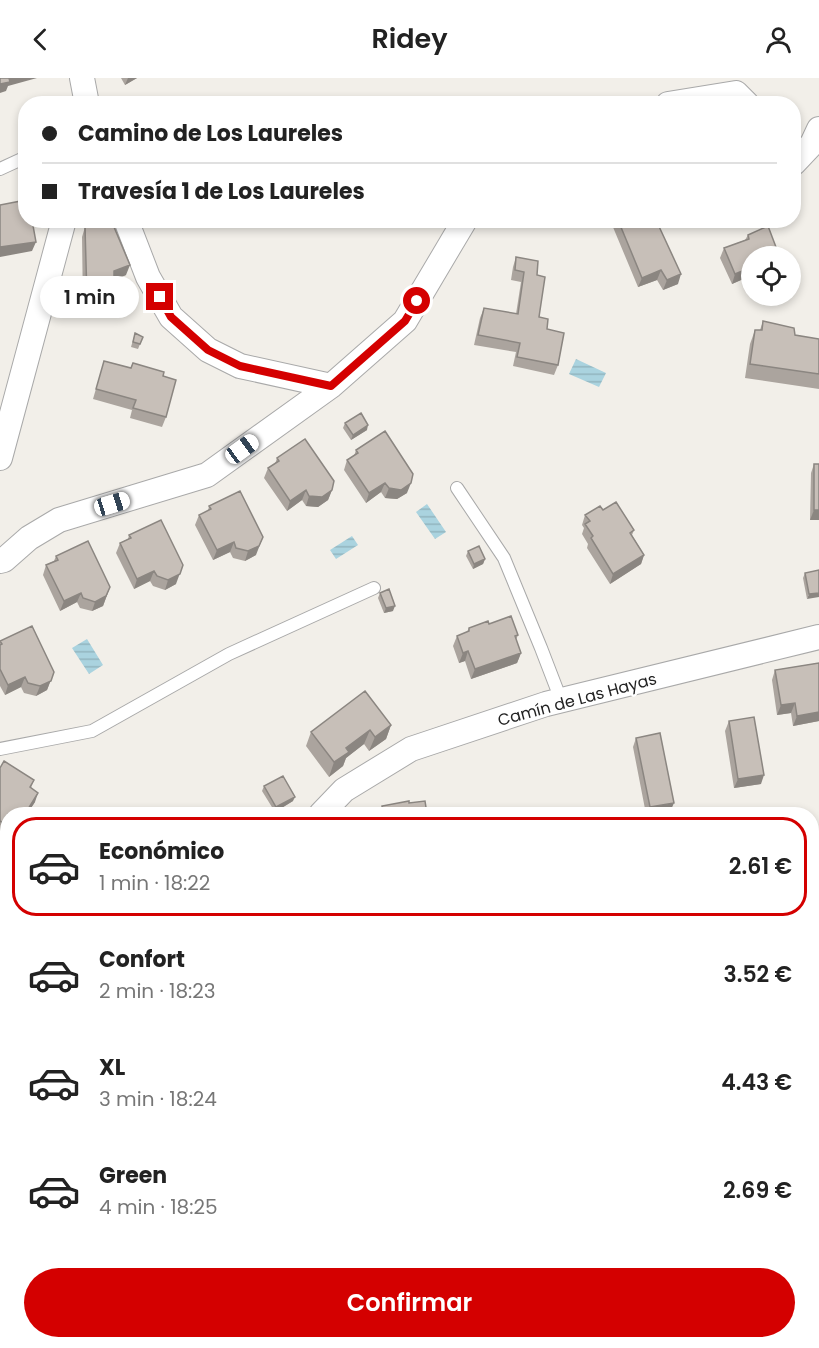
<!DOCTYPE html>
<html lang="es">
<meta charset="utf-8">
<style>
:root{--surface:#fff;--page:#f2f2f2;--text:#222;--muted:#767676;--line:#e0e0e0;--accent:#d40000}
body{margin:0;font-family:Poppins,sans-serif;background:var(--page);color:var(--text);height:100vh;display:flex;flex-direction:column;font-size:22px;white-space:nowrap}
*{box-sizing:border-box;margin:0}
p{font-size:20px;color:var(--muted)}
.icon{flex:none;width:33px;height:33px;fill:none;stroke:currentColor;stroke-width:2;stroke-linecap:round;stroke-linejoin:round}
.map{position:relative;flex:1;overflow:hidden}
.side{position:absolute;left:0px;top:729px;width:819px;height:542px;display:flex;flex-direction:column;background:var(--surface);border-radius:24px 24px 0 0;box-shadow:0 3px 9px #0003}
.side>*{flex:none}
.top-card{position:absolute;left:18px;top:18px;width:783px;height:132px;border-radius:24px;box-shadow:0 3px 9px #0003;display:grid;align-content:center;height:132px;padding:0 24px;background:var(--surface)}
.controls{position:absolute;left:741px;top:168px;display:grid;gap:12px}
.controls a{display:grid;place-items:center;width:60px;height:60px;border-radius:50%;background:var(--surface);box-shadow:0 3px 9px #0003;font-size:30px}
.end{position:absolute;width:27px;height:27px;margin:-14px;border:8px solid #d40000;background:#fff;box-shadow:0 0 0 3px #fff}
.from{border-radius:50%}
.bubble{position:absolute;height:42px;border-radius:21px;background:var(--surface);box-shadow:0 3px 9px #0003;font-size:20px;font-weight:600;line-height:42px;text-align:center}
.car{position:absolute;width:18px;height:36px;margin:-18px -9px;border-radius:8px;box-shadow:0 0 4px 2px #0007;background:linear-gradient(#fff 24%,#345 0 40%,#fff 0 76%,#345 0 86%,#fff 0)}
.top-card b{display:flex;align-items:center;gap:21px;height:57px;font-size:22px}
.top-card b+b{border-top:2px solid var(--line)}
.top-card i{width:15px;height:15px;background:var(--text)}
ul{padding:10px 0 0;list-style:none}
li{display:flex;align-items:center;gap:18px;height:99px;margin:0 12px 9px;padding:0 12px;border:3px solid transparent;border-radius:24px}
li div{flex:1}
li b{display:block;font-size:22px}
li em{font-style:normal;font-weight:600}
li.on{border-color:var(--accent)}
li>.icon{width:54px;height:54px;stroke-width:1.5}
.action{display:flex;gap:12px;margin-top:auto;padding:12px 24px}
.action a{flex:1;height:69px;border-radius:36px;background:var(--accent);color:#fff;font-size:24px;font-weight:600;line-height:69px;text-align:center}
header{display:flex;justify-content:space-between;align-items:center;height:78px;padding:0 24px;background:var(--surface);font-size:27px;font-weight:600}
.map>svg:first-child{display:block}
.forest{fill:url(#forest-firs)}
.water{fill:url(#water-rules)}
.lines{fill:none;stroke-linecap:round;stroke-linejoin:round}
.lane-casing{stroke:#a9a9a9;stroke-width:14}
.street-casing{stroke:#a9a9a9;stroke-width:26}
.lane{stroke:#fff;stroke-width:12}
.street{stroke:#fff;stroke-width:24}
.wall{fill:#aba49e}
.shaded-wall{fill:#8b8681}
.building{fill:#c7bfb8;stroke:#8b8681;stroke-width:1.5}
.route{stroke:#d40000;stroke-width:8}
.labels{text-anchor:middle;stroke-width:4.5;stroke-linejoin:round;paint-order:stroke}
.street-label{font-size:16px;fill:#222;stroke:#fff}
</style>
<header><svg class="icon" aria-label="back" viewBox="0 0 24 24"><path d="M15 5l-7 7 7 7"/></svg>Ridey<svg class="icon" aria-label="person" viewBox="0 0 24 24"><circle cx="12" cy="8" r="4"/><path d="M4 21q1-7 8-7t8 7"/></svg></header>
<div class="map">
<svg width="819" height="1270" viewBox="0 0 819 1270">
<defs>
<pattern id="forest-firs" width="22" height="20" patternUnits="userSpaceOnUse" patternTransform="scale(1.5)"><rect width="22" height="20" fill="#add19e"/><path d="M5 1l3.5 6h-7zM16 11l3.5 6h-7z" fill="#95b388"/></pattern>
<pattern id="water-rules" width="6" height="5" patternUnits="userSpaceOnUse" patternTransform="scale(1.5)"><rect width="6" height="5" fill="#aad3df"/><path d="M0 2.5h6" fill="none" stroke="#92b5bf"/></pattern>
</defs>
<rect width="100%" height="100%" fill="#f2efe9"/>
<path class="forest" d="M149,1263H527L533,1270H142Z"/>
<path class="water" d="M576,281L606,295L599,309L569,296Z
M427,426L446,454L435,461L416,434Z
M352,458L358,467L336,481L330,472Z
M87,561L103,587L89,596L72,570Z"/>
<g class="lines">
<g class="lane-casing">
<path id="lane" d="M0,91L26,79
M457,410L504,480L541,570L561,622
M0,671L92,653L229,576L374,510
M812,993L819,989
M812,1078L819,1075"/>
</g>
<g class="street-casing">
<path id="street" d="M82,0L87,26
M668,26L736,15L747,26
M794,85L812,66L819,51
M126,142L148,199L171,239L208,272L240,288L331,308
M0,380L64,142
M0,483L4,482L29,460L59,442L207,397L331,308L405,243L465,142
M321,736L344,712L411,671L546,626L819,559
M0,1113L8,1104"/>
</g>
<use href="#lane" class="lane"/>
<use href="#street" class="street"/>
</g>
<path class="wall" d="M121,0H137L125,7Z
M610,142H656L678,206L663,212L657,202L638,209Z
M85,149L126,197L114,202L111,210H105L101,230H83L82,159Z
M748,157L779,177L786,178H752V201L750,198L732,206L720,180L724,170L745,162Z
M516,179L537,197L539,239L547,251L558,287L554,297L513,288L516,274L474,267L480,240L484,230L516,236L521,204L511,202L513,189Z
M763,243L795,257L819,261V311L745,300L750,266L755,252H760Z
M135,255L143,259L138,271L131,269Z
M104,283L163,298L166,339L162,349L130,340L132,332L93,321Z
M345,345L367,352L351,362L343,350Z
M356,372L407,415L397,421L385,420L381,414L366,425L344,392L347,382L354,378Z
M277,380L332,412L328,422L318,429L306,428L302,422L287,433L264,400L268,390L275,386Z
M814,386L819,442H810L811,395Z
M209,428L256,477L245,483L233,480L230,474L213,482L195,447L199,437L208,433Z
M603,432L634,452L632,457L644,477L641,486L610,506L587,470L588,466L582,456L584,450L582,447L585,437Z
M129,457L176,506L165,512L153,508L150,503L134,511L116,475L120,465L128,461Z
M468,473L485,481L483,486L473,491L466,478Z
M56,478L110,509L103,528L92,533L80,530L77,524L60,533L43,497L46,487L54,483Z
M819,492L807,521L803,500L805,495Z
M380,515L393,533L384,535L378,520Z
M489,546L518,557L516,562L521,575L517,585L471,601L465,583L459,585L453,568L457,558L467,554L469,550Z
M0,563L54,594L47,612L36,618L24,615L21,609L5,617L0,608Z
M819,585V643L793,648L791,635L777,637L772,602L775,592Z
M729,643L761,706L734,710L725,653Z
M391,647L386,661L369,673L364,666L346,680L343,688L329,699L306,668L311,654Z
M636,660L670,734L659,736H646L633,669Z
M0,690L34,702L31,710L35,724L27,736H8V760L0,755Z
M264,708L293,723L275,734L262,713Z
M409,725L427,736H379L382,728Z"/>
<path class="shaded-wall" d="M8,0H37L8,8L6,13L0,15V6Z
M128,0H137L125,7Z
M36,164L32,173L0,179V169Z
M130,187L126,197L114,202L111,210H101L104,200L114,193Z
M752,189V195L750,198L732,206L735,196Z
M661,192L657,202L638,209L642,200Z
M681,196L678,206L663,212L667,202Z
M87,220H105L101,230H83Z
M368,347L367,352L351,362L353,357Z
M385,405L381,414L366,425L369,415Z
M411,405L407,415L397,421L385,420L389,410Z
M306,412L302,422L287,433L290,423Z
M332,412L328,422L318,429L306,428L309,418Z
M814,432H819V442H810Z
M263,459L256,477L245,483L248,473Z
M234,464L230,474L213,482L217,472Z
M644,477L641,486L610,506L613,496Z
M485,481L483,486L473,491L474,486Z
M183,487L176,506L165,512L168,502Z
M154,493L150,503L134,511L137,501Z
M110,509L103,528L92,533L95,524Z
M81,515L77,524L60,533L64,523Z
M819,515V519L807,521L809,516Z
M395,528L393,533L384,535L386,530Z
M468,573L465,583L459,585L463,575Z
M521,575L517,585L471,601L475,591Z
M54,594L47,612L36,618L40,608Z
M25,599L21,609L5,617L8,607Z
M795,625L791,635L777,637L781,627Z
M819,634V643L793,648L797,638Z
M391,647L386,661L369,673L375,659Z
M370,652L364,666L346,680L343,688L329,699L334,684L346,670Z
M764,697L761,706L734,710L738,701Z
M38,715L35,724L27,736H25Z
M295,719L293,723L275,734L276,729Z
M674,725L670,734L659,736H647L650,729Z
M819,838V847L812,848V839Z
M819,1030V1039L812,1041V1033Z
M819,1193V1202L812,1204V1195Z
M549,1263H570V1265L548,1268Z
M54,1266L52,1270H36Z"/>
<path class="building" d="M0,0H9L10,4L0,6Z
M26,122V142H32L36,164L0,169V127Z
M618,142H656L681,196L667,202L661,192L642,200Z
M768,148L779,177L784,175L786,178H752V189L735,196L724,170L749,161L748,157Z
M85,149H114L130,187L114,193V200H104L105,220H87Z
M516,179L538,183L537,197L545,199L539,239L548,241L547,251L564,255L558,287L517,279L520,265L478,257L484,230L518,236L524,194L515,192Z
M763,243L794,250L795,257L819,261V296L750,286L755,252H762Z
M135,255L143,259L140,266L133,264Z
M104,283L131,290L133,285L164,294L163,298L176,302L166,339L133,330L136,322L96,311Z
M361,335L368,347L353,357L345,345Z
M385,353L413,396L411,405L401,412L389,410L385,405L369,415L347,382L358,375L356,372Z
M305,361L334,403L332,412L322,419L309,418L306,412L290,423L268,390L279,383L277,380Z
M814,386H819V432H814Z
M240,413L263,459L259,468L248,473L236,470L234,464L217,472L199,437L211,431L209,428Z
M616,424L634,452L630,455L644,477L613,496L591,460L593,458L585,446L590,443L585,437L600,428L603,432Z
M161,442L183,487L180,496L168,502L157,498L154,493L137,501L120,465L131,460L129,457Z
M88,463L110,509L106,518L95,524L83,520L81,515L64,523L46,487L58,482L56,478Z
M479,468L485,481L474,486L468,473Z
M819,492V515L809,516L805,495Z
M389,511L395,528L386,530L380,515Z
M511,538L518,557L515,558L521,575L475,591L468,573L463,575L457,558L469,553V550L488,543L489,546Z
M32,548L54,594L51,603L40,608L28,605L25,599L8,607L0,591V567L2,566L0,563Z
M819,585V634L797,638L795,625L781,627L775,592Z
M365,613L391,647L375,659L370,652L346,670L349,674L334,684L311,654Z
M754,639L764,697L738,701L729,643Z
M660,655L674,725L650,729L636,660Z
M4,683L34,702L30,709L38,715L25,736H8V748L0,743V690Z
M283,698L295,719L276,729L264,708Z
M409,723V725L425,723L427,736H384L382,728Z
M819,809V838L812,839V811Z
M814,1000L819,1014V1030L812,1033V1001Z
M819,1164V1193L812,1195V1166Z
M8,1231V1263H53L54,1266L36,1270H0V1233Z"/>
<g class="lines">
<path class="route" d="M160,219L171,239L208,272L240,288L331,308L405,243L417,223"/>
</g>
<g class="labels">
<g class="street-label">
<text transform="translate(577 621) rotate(-15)" y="6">Camín de Las Hayas</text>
</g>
</g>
</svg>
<div class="controls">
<a><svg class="icon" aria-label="locate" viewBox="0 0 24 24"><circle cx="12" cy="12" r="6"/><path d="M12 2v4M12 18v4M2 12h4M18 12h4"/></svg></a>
</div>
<i class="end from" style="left:417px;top:223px"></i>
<i class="end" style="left:160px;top:219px"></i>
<div class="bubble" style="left:40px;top:198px;width:99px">1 min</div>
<i class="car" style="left:242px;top:371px;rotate:54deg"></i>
<i class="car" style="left:112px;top:426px;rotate:73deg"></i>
<div class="top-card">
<b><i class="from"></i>Camino de Los Laureles</b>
<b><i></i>Travesía 1 de Los Laureles</b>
</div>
<section class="side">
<ul>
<li class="on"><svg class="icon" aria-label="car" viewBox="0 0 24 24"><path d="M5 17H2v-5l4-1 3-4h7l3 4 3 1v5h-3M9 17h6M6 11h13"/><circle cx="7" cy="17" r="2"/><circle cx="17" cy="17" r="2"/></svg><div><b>Económico</b><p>1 min · 18:22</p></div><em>2.61 €</em></li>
<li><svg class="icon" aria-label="car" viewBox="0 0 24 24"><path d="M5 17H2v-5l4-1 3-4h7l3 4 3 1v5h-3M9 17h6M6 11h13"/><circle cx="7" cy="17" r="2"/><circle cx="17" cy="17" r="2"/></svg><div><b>Confort</b><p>2 min · 18:23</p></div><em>3.52 €</em></li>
<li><svg class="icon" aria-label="car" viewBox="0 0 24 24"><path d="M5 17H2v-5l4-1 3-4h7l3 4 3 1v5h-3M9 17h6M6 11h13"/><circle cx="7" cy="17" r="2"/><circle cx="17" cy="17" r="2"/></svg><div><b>XL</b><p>3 min · 18:24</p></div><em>4.43 €</em></li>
<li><svg class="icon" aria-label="car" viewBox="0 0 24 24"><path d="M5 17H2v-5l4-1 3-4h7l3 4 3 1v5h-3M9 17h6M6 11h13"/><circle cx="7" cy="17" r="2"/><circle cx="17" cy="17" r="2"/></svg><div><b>Green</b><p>4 min · 18:25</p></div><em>2.69 €</em></li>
</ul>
<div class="action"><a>Confirmar</a></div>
</section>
</div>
